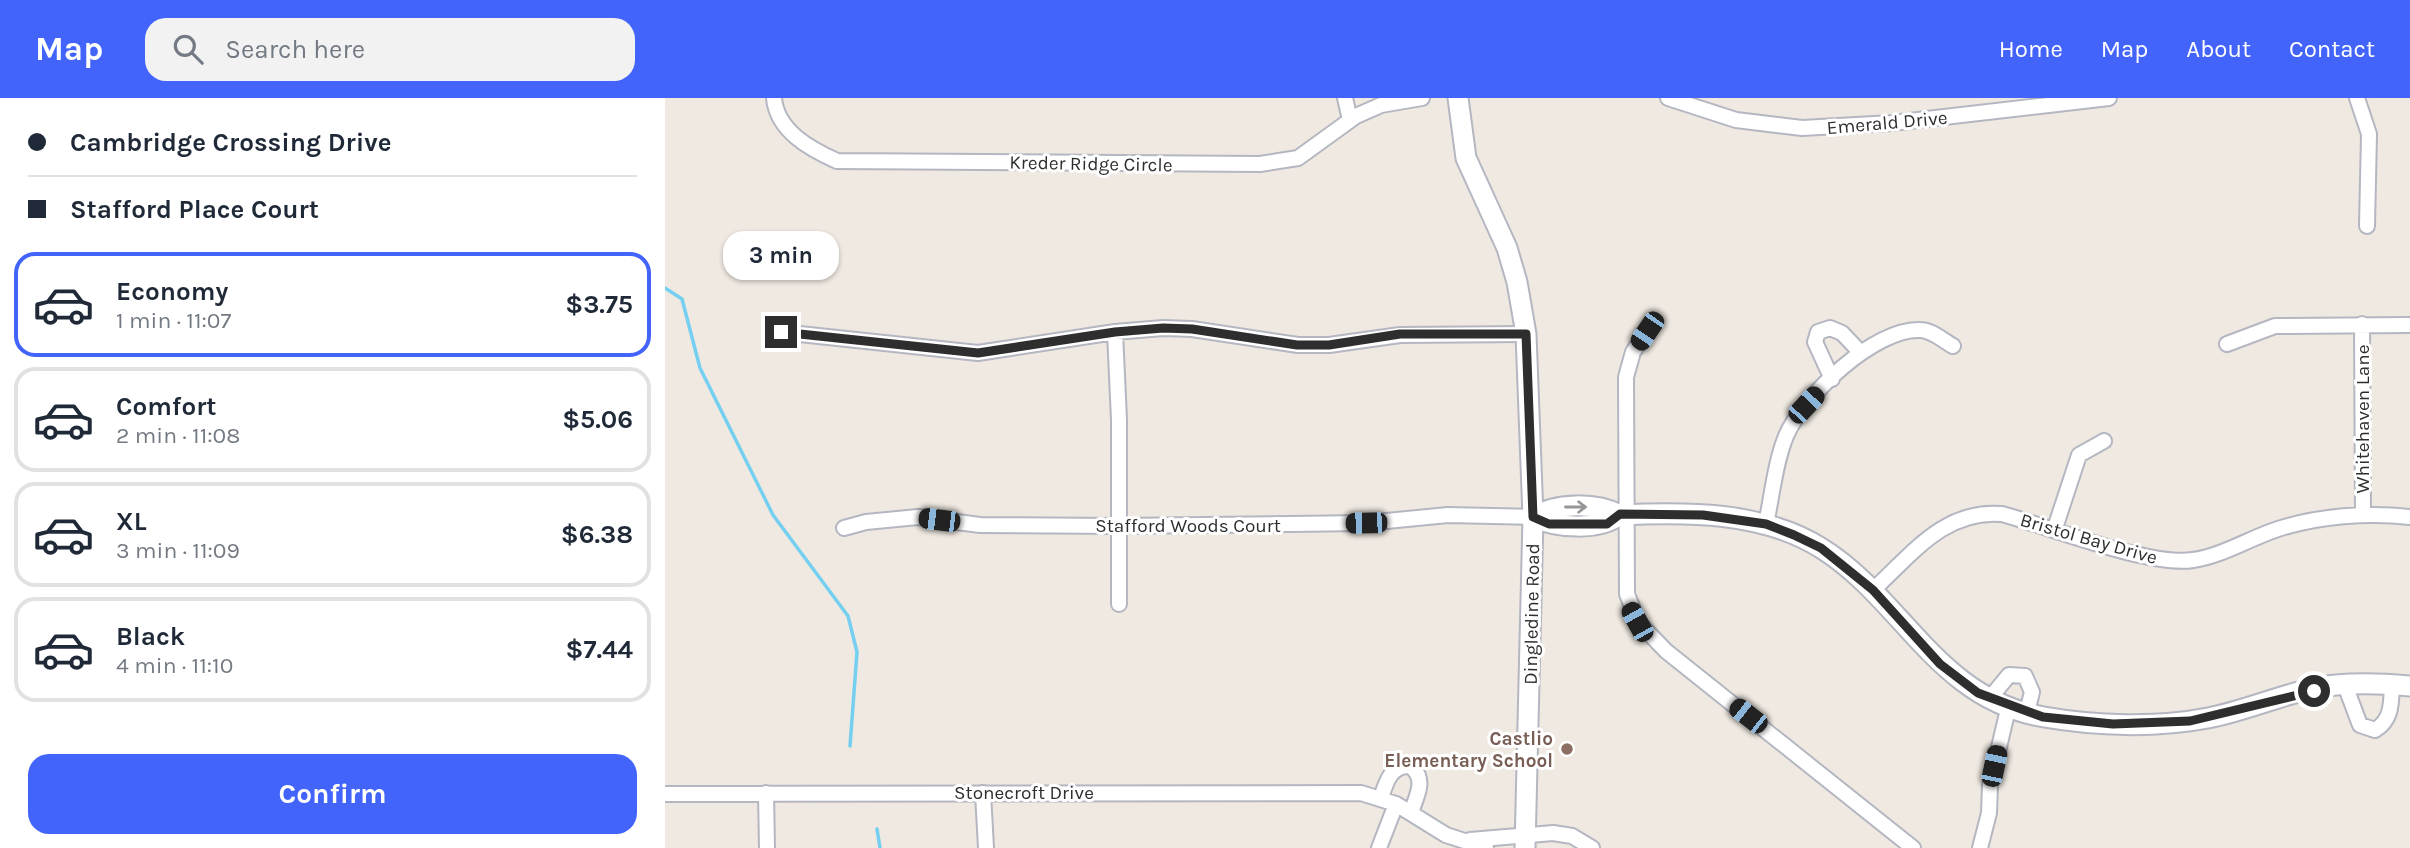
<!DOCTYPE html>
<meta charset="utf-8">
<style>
:root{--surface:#fff;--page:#f2f2f3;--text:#1f2937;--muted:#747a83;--line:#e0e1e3;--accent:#4264fb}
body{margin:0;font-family:Karla,sans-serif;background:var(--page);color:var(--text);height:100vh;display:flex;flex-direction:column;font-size:26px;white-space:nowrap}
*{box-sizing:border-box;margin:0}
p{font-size:23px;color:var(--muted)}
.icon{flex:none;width:38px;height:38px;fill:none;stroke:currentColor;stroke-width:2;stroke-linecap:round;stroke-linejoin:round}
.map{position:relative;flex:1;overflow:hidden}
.drawer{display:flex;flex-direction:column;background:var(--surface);width:665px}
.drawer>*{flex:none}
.hud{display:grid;align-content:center;height:154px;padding:0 28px;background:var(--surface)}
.end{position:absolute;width:32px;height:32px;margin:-16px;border:9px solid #2e2e2e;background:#fff;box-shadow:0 0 0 4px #fff}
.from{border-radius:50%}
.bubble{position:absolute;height:49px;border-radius:21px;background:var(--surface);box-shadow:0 2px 5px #0004;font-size:23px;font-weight:700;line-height:49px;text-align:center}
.car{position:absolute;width:21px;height:42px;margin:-21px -10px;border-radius:9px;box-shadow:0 0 5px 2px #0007;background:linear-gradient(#222 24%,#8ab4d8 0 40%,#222 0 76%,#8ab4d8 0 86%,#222 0)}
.hud b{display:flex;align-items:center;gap:24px;height:66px;font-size:26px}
.hud b+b{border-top:2px solid var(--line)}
.hud i{width:18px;height:18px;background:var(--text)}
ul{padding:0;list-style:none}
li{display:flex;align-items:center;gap:21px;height:105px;margin:0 14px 10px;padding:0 14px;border:4px solid var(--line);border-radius:21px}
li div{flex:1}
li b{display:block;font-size:26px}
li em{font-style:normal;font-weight:700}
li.current{border-color:var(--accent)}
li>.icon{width:63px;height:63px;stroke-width:1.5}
.button{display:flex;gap:14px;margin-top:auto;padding:14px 28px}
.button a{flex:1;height:80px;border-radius:21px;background:var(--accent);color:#fff;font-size:28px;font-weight:700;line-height:80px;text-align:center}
header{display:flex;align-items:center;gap:42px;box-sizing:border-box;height:98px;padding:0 35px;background:var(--accent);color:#fff}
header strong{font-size:33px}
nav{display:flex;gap:38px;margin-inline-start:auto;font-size:24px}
.search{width:490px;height:63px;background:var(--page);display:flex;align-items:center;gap:18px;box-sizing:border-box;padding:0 24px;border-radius:21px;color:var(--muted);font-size:26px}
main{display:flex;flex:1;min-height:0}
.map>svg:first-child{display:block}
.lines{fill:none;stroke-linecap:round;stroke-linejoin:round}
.stream{stroke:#75cff0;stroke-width:3.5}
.street-casing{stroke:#b4b7c1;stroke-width:18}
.secondary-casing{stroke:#b4b7c1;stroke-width:23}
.street{stroke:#fff;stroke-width:14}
.secondary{stroke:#fff;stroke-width:19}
.oneway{stroke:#969696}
.route{stroke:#2e2e2e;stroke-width:9}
.education-dot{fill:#8d6e63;stroke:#fff;stroke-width:2.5}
.labels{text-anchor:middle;stroke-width:6;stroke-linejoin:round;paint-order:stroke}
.street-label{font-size:19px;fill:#2e2e2e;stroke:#fff}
.education-label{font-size:19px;font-weight:bold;fill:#785e54;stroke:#fff;text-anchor:end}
</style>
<header>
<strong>Map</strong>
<div class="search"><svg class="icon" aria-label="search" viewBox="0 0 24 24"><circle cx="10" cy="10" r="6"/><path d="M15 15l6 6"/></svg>Search here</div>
<nav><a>Home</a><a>Map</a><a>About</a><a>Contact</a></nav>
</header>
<main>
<section class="drawer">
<div class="hud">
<b><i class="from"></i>Cambridge Crossing Drive</b>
<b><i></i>Stafford Place Court</b>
</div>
<ul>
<li class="current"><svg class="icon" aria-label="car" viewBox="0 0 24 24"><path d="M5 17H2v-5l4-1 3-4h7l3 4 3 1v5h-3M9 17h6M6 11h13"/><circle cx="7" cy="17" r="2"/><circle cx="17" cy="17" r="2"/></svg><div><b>Economy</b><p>1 min · 11:07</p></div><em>$3.75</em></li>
<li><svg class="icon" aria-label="car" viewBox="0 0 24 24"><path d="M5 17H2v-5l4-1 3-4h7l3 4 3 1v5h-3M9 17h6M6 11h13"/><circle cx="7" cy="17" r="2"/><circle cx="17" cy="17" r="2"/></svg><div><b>Comfort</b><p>2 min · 11:08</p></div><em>$5.06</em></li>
<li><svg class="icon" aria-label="car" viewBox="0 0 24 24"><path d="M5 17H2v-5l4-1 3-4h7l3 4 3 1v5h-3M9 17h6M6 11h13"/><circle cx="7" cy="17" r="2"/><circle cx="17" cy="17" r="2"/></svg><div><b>XL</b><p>3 min · 11:09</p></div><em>$6.38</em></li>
<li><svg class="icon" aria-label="car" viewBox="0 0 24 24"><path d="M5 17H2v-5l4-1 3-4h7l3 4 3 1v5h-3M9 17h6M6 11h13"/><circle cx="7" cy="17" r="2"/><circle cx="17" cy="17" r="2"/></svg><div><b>Black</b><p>4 min · 11:10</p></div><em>$7.44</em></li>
</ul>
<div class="button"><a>Confirm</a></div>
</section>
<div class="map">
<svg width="1745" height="750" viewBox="0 0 1745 750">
<rect width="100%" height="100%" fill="#efe9e1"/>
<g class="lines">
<path class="stream" d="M0,190L17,201L35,270L108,417L183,518L192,554L185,648
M212,731L215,750"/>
<g class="street-casing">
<path id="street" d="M109,0C112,33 145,51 172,63L595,66L633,60L691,18L716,7L757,0
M680,0L685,22
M1003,0L1071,22L1137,30L1227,25L1444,0
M1692,0L1704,36L1702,128
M1697,226L1698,417
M982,233L968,254L961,279L962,496L973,524L1001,553L1248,750
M116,234L313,255L450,234L498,230L527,231L633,247H664L735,237L861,236
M450,234L454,322V506
M1562,246L1610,228L1745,227
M1167,281L1150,244L1153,234L1165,230L1177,235L1196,255
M1101,426C1107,398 1110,365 1121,338C1138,298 1210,230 1255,232C1267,232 1277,242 1288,248
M179,430L201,424L253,419L315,427L454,428L701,425L783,417L868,419
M1390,430L1414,357L1439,343
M1208,492C1247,456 1280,411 1337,416C1385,429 1484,469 1528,462C1557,458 1585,440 1613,431C1653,418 1703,414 1745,419
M1680,587L1695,627L1710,632C1727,622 1726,606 1727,587
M1325,600L1344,577L1360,578L1367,594L1362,614
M101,695L102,750
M318,695L321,750
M0,696L696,695L731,706L781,737L821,750
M716,700C721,684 726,667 745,668C762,680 752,698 746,714
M805,742L888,735L907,738L927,750
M714,750L731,706
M1315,750L1324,715L1325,687L1344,607"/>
</g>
<g class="secondary-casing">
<path id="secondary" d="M793,0L801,60L842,150L852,184L861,236L868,419L860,750
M868,419C891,405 930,404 955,417C1021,414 1097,413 1156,450C1238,501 1272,601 1379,619C1431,628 1491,630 1543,620C1585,612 1628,591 1671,587C1694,585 1722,586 1745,588
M868,419C892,430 933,433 955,417"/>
</g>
<use href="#street" class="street"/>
<use href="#secondary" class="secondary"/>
</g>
<defs><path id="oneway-shaft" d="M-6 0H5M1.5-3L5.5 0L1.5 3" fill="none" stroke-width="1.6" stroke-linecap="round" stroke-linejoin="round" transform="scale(1.75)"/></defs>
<use class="oneway" href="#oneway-shaft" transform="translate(911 409)"/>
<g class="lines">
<path class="route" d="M116,234L313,255L450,234L498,230L527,231L632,247H664L735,236H861L868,419L884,426H942L955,416L1038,417L1101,426L1129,437L1156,450L1208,492L1275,566L1313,595L1378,619L1448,626L1525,623L1649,593"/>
</g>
<circle class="education-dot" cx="902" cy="651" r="7"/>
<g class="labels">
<g class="street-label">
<text transform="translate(1222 24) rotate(-5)" y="7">Emerald Drive</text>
<text transform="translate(426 65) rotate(1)" y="7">Kreder Ridge Circle</text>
<text transform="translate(1697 321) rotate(-90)" y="7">Whitehaven Lane</text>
<text x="523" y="434">Stafford Woods Court</text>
<text transform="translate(1424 440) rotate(16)" y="7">Bristol Bay Drive</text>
<text transform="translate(866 516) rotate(-89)" y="7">Dingledine Road</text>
<text x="359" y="701">Stonecroft Drive</text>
</g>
<g class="education-label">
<text x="888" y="647">Castlio<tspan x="888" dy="22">Elementary School</tspan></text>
</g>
</g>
</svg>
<i class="end from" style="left:1649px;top:593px"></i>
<i class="end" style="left:116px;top:234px"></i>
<div class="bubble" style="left:58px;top:133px;width:116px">3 min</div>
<i class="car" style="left:982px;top:233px;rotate:214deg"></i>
<i class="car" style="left:1141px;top:307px;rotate:43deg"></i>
<i class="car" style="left:274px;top:422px;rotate:277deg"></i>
<i class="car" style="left:701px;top:425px;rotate:269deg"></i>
<i class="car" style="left:972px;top:524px;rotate:331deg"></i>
<i class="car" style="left:1083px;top:618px;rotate:308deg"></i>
<i class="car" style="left:1329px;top:668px;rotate:12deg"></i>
</div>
</main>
